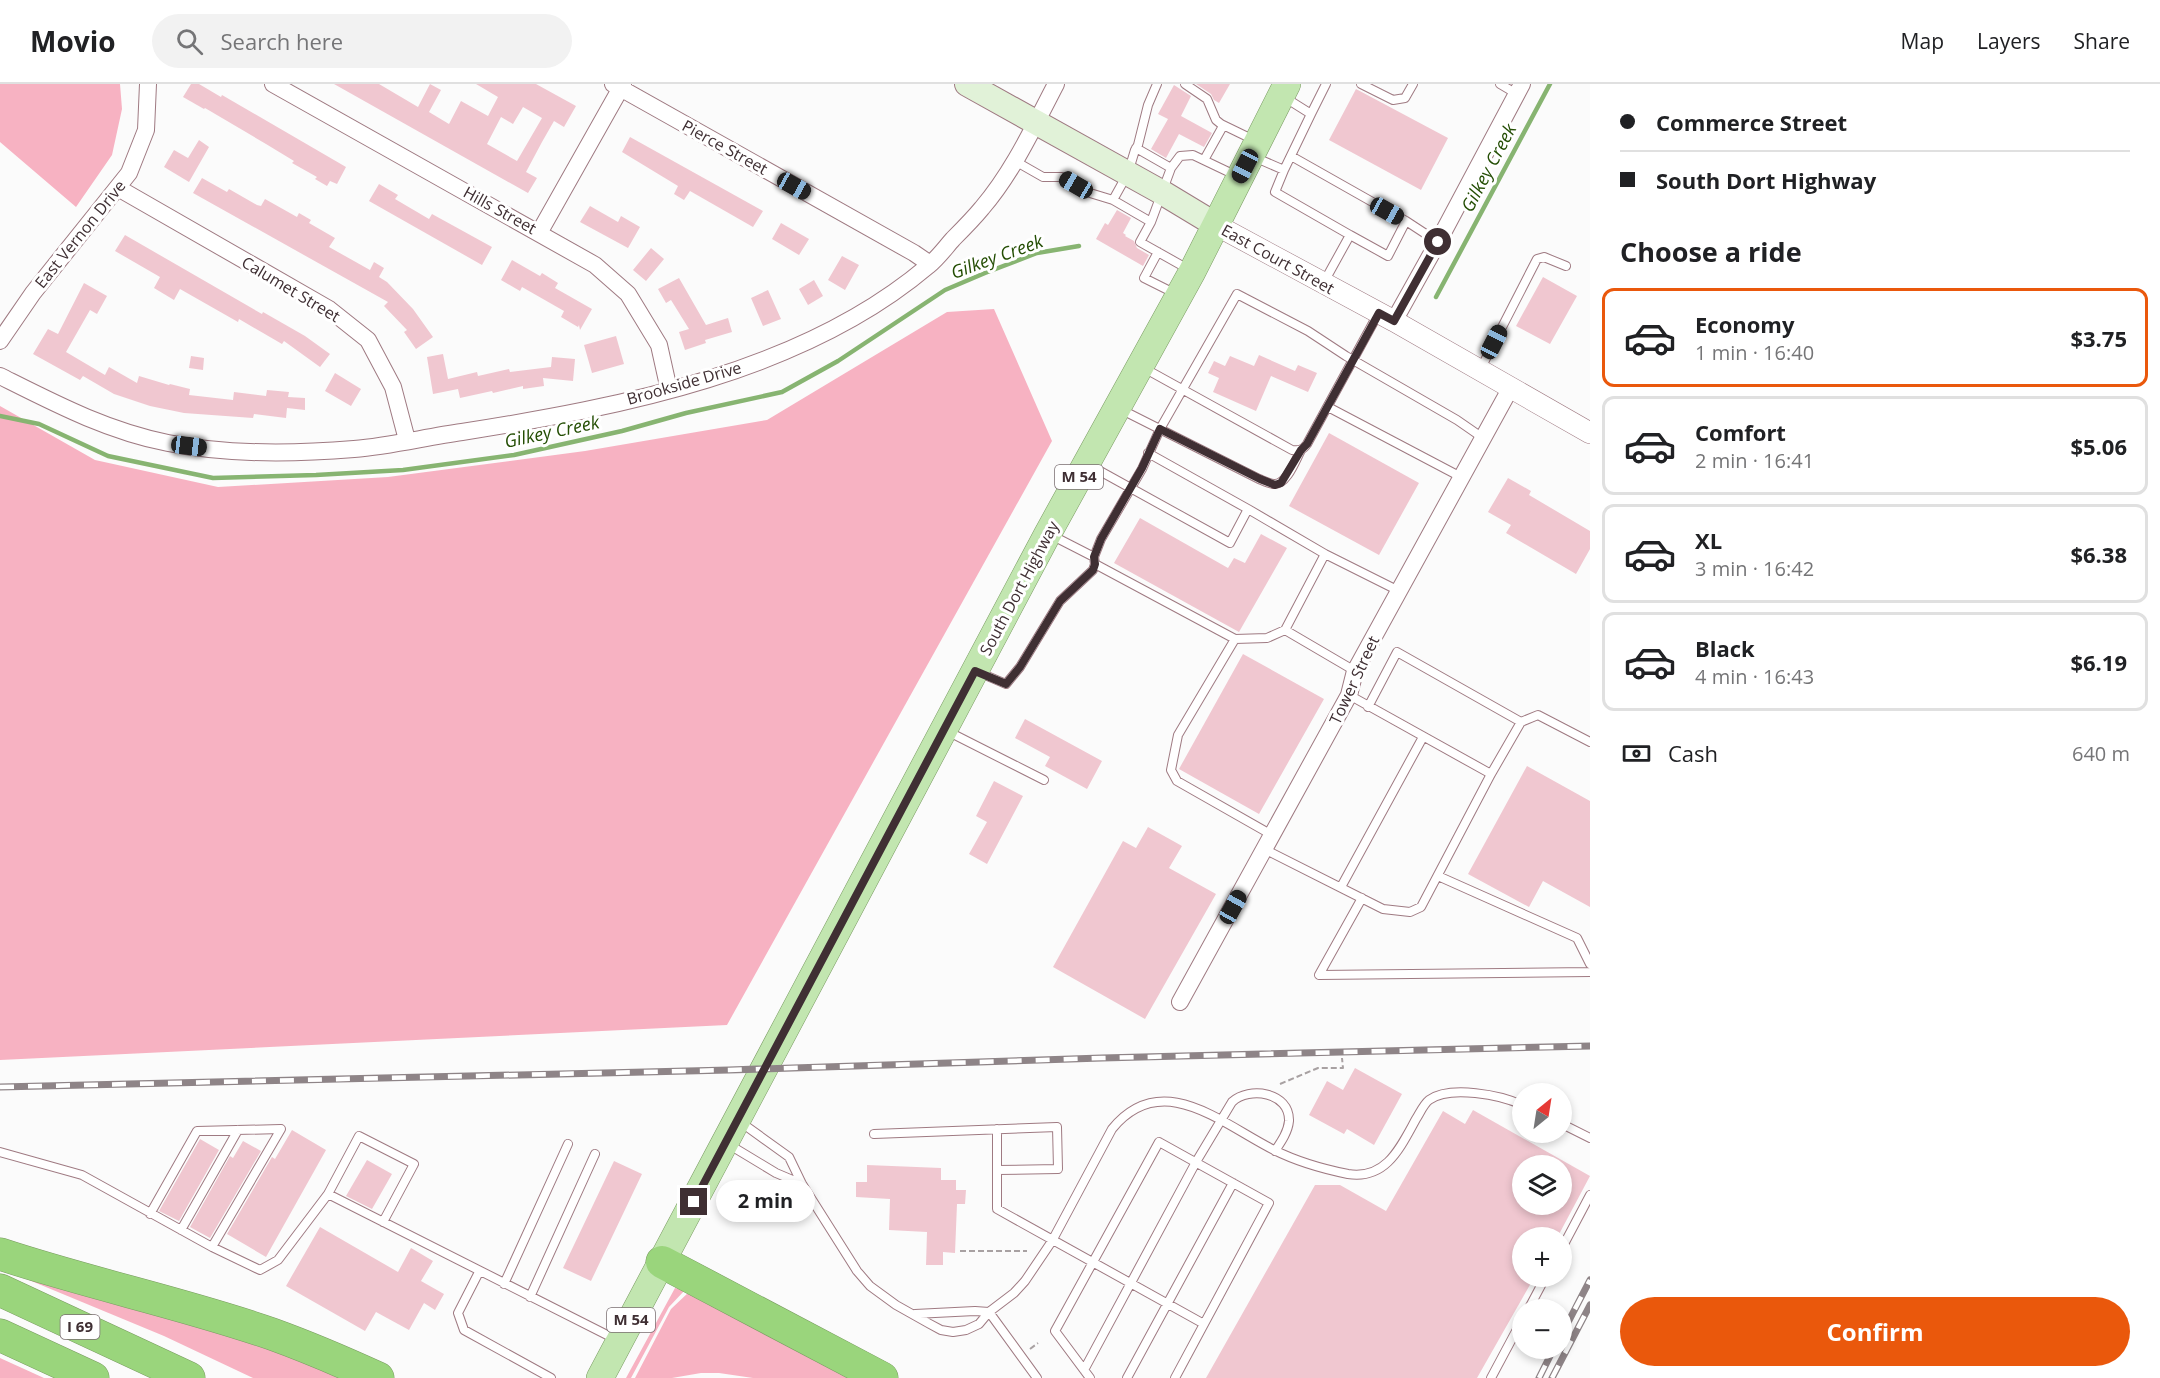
<!DOCTYPE html>
<meta charset="utf-8">
<style>
:root{--surface:#fff;--page:#f2f2f2;--text:#202124;--muted:#757577;--line:#e0e0e0;--accent:#ea580c}
body{margin:0;font-family:"Open Sans",sans-serif;background:var(--page);color:var(--text);height:100vh;display:flex;flex-direction:column;font-size:22px;white-space:nowrap}
*{box-sizing:border-box;margin:0}
p{font-size:20px;color:var(--muted)}
.icon{flex:none;width:33px;height:33px;fill:none;stroke:currentColor;stroke-width:2;stroke-linecap:round;stroke-linejoin:round}
.map{position:relative;flex:1;overflow:hidden}
.sheet{display:flex;flex-direction:column;background:var(--surface);width:570px}
.sheet>*{flex:none}
.top-card{display:grid;align-content:center;height:132px;padding:0 30px;background:var(--surface)}
.needle{width:39px;rotate:30deg}
.tools{position:absolute;left:1512px;top:999px;display:grid;gap:12px}
.tools a{display:grid;place-items:center;width:60px;height:60px;border-radius:50%;background:var(--surface);box-shadow:0 3px 9px #0003;font-size:30px}
.end{position:absolute;width:27px;height:27px;margin:-14px;border:8px solid #3f2f33;background:#fff;box-shadow:0 0 0 3px #fff}
.from{border-radius:50%}
.bubble{position:absolute;height:42px;border-radius:21px;background:var(--surface);box-shadow:0 3px 9px #0003;font-size:20px;font-weight:700;line-height:42px;text-align:center}
.car{position:absolute;width:18px;height:36px;margin:-18px -9px;border-radius:8px;box-shadow:0 0 4px 2px #0007;background:linear-gradient(#222 24%,#8ab4d8 0 40%,#222 0 76%,#8ab4d8 0 86%,#222 0)}
.top-card b{display:flex;align-items:center;gap:21px;height:57px;font-size:22px}
.top-card b+b{border-top:2px solid var(--line)}
.top-card i{width:15px;height:15px;background:var(--text)}
ul{padding:0;list-style:none}
li{display:flex;align-items:center;gap:18px;height:99px;margin:0 12px 9px;padding:0 18px;border:3px solid var(--line);border-radius:12px}
li div{flex:1}
li b{display:block;font-size:22px}
li em{font-style:normal;font-weight:700}
li.on{border-color:var(--accent)}
li>.icon{width:54px;height:54px;stroke-width:1.5}
h2{padding:0 30px;font-size:27px;line-height:72px}
.pay{display:flex;align-items:center;gap:15px;height:66px;padding:0 30px;font-size:22px}
.pay p{margin-inline-start:auto}
.action{display:flex;gap:12px;margin-top:auto;padding:12px 30px}
.action a{flex:1;height:69px;border-radius:36px;background:var(--accent);color:#fff;font-size:24px;font-weight:700;line-height:69px;text-align:center}
header{display:flex;align-items:center;gap:36px;box-sizing:border-box;height:84px;padding:0 30px;background:var(--surface);border-bottom:2px solid var(--line)}
header strong{font-size:28px}
nav{display:flex;gap:33px;margin-inline-start:auto;font-size:21px}
.search{width:420px;height:54px;background:var(--page);display:flex;align-items:center;gap:15px;box-sizing:border-box;padding:0 21px;border-radius:33px;color:var(--muted);font-size:22px}
main{display:flex;flex:1;min-height:0}
.map>svg:first-child{display:block}
.green{fill:#f7b2c2}
.lines{fill:none;stroke-linecap:round;stroke-linejoin:round}
.stream{stroke:#87b471;stroke-width:4.5}
.building{fill:#f0c7d0;fill-rule:evenodd}
.service-casing{stroke:#9f7a82;stroke-width:10}
.minor-casing{stroke:#9f7a82;stroke-width:18}
.tertiary-casing{stroke:#9f7a82;stroke-width:22}
.secondary-casing{stroke:#9f7a82;stroke-width:26}
.primary-casing{stroke:#7a9b62;stroke-width:28}
.motorway-casing{stroke:#7a9b62;stroke-width:33}
.path{stroke:#a8a1a2;stroke-width:2;stroke-dasharray:6 3;stroke-linecap:butt}
.service{stroke:#fff;stroke-width:8}
.minor{stroke:#fff;stroke-width:16}
.tertiary{stroke:#fff;stroke-width:21}
.secondary{stroke:#e1f2d8;stroke-width:24}
.primary{stroke:#c2e6b0;stroke-width:27}
.motorway{stroke:#9ad57c;stroke-width:32}
.rail-casing{stroke:#8e8487;stroke-width:7}
.rail{stroke:#fff;stroke-width:4.5;stroke-dasharray:14;stroke-linecap:butt}
.route{stroke:#3f2f33;stroke-width:8}
.labels{text-anchor:middle;stroke-width:6;stroke-linejoin:round;paint-order:stroke}
.shield{fill:#fff;stroke:#796d70;stroke-width:1.5}
.shield-label{font-size:15px;font-weight:bold;fill:#3f2f33}
.street-label{font-size:16px;fill:#3f2f33;stroke:#fff}
.water-label{font-size:18px;font-style:italic;fill:#244e04;stroke:#fff}
</style>
<header>
<strong>Movio</strong>
<div class="search"><svg class="icon" aria-label="search" viewBox="0 0 24 24"><circle cx="10" cy="10" r="6"/><path d="M15 15l6 6"/></svg>Search here</div>
<nav><a>Map</a><a>Layers</a><a>Share</a></nav>
</header>
<main>
<div class="map">
<svg width="1590" height="1294" viewBox="0 0 1590 1294">
<rect width="100%" height="100%" fill="#fbfbfb"/>
<path class="green" d="M0,0H120L122,25L112,71L76,123L0,58Z
M994,225L1052,357L727,941L0,976V322L95,376L218,403L388,393L585,367L767,336L947,228Z
M0,1184L60,1198L358,1294H253L164,1252Z
M675,1204L685,1206L669,1223L631,1294H626Z
M689,1208L848,1294H753L719,1289H701L672,1294H635L671,1225Z
M0,1274L44,1294H0Z"/>
<g class="lines">
<path class="stream" d="M1436,213L1550,0
M0,332L39,340L108,372L213,394L316,391L403,386L514,371L622,347L686,329L782,308L838,277L945,206L985,189L1037,169L1079,162"/>
</g>
<path class="building" d="M191,0H199L221,13L222,11L346,83L337,100L330,97L327,102L315,95L317,93L292,79L294,77L266,60L205,24L204,25L183,13Z
M334,0H379L418,23L430,0L441,6L429,28L449,40L461,17L488,32L498,13L476,0H536L576,22L564,43L554,37L542,58L526,88L537,94L528,109ZM523,23L542,34L517,77L487,60L501,33L513,40Z
M1196,0H1230L1219,19L1214,16L1211,10Z
M1174,1L1191,12L1181,32L1212,49L1204,63L1179,50L1166,74L1151,65L1168,35L1158,30Z
M1356,5L1448,54L1421,106L1329,56Z
M630,53L763,127L753,143L690,107L684,116L674,110L678,102L622,68Z
M199,56L209,63L189,98L164,83L174,66L188,74Z
M202,94L227,108L229,105L257,121L261,122L265,115L297,133L299,129L311,136L309,139L335,154L329,163L370,186L374,178L384,184L379,193L387,198L413,225L433,253L416,265L404,248L407,246L384,222L388,218L193,109Z
M379,100L398,111L395,115L429,135L432,130L492,163L482,181L369,117Z
M590,122L618,138L621,132L640,143L628,164L580,138Z
M1117,126L1131,134L1123,149L1126,151L1125,152L1134,157L1137,164L1149,171L1143,182L1096,155L1105,139L1108,141Z
M781,139L809,155L799,171L772,155Z
M125,151L262,230L263,228L305,252L330,270L320,283L284,257L282,260L239,235L238,238L180,205L174,216L154,204L160,193L115,167Z
M651,164L664,175L646,197L633,186Z
M842,172L859,181L845,206L828,196Z
M512,176L540,192L542,189L558,199L555,204L592,225L580,246L579,241L578,243L561,233L564,227L522,203L520,207L501,196Z
M1543,193L1577,212L1550,260L1516,242Z
M679,194L706,241L728,234L732,248L705,256L706,259L685,266L679,248L689,245L671,216L666,219L658,205Z
M814,196L823,212L808,221L799,205Z
M84,199L107,212L97,230L90,226L66,268L105,291L109,283L137,299L139,292L169,301L170,300L190,305L189,311L233,316L234,308L266,312L267,306L289,308L288,313L305,314V326L287,324L286,334L254,330L253,334L184,329L150,322L114,310L83,292L80,296L33,270L48,245L58,250Z
M768,206L781,235L763,242L751,214Z
M616,252L624,280L592,289L584,261Z
M443,270L448,295L477,288L478,292L509,285L510,288L551,283L552,273L575,275L573,297L543,294L544,302L523,305V302L493,309L492,307L460,314L458,305L433,310L427,273Z
M1259,271L1295,287L1298,281L1317,289L1308,308L1271,292L1256,327L1213,308L1219,294L1208,289L1214,277L1225,282L1230,272L1254,282Z
M191,272L204,274L203,286L189,284Z
M335,289L361,305L351,322L325,307Z
M1329,349L1419,399L1379,471L1289,422Z
M1508,394L1531,407L1529,411L1590,447V465L1576,490L1506,449L1511,441L1488,428Z
M1140,434L1228,484L1234,474L1245,479L1261,450L1287,464L1239,548L1114,479Z
M1243,570L1324,615L1259,730L1179,685Z
M1025,635L1102,677L1087,705L1045,682L1050,673L1015,654Z
M1527,682L1590,717V823L1543,797L1529,823L1468,790Z
M994,697L1023,712L987,780L969,770L987,738L976,732Z
M1148,743L1182,762L1169,784L1216,810L1145,935L1053,883L1123,757L1136,764Z
M1355,984L1402,1010L1374,1061L1347,1045L1344,1050L1309,1031L1327,997L1343,1006Z
M1473,1026L1590,1092L1557,1154H1522V1192H1535L1477,1294H1206L1315,1101H1340L1386,1127L1443,1027L1465,1040ZM1522,1082H1562V1120H1522Z
M292,1046L326,1066L266,1173L227,1150L272,1073L275,1075Z
M200,1055L219,1066L179,1137L159,1127Z
M243,1057L261,1067L210,1154L190,1143L230,1072L233,1074Z
M367,1076L392,1090L372,1125L346,1112Z
M614,1077L642,1090L591,1197L563,1184Z
M867,1081L941,1084V1096H956V1106H966L965,1120H957L955,1169L943,1168V1181H926L927,1148L889,1146L890,1115L856,1113V1098H867Z
M320,1143L398,1188L411,1164L433,1177L421,1197L444,1210L435,1226L424,1219L409,1246L376,1228L365,1247L286,1202Z"/>
<g class="lines">
<g class="service-casing">
<path id="service" d="M1185,0L1207,15L1216,36L1221,40L1254,56
M1361,0L1393,16L1405,14L1413,0
M1500,0L1517,10
M1311,30L1326,0
M1136,64L1171,84L1151,138L1113,116L1128,89L1135,66L1138,61L1148,21L1157,0
M1291,72L1406,137
M1254,73L1284,86L1311,30L1284,13
M1204,76L1223,42
M1015,77L1043,93H1062L1090,109L1113,116
M1171,84L1180,72L1193,71L1237,92
M1284,86L1275,108L1350,151L1324,198
M1151,138L1140,158L1188,185
M1350,151L1388,172L1406,137L1438,158
M1158,168L1144,194L1176,210
M1142,283L1292,366C1299,367 1303,366 1307,360L1378,230
M1480,286L1537,175L1544,173L1566,182
M1328,323L1461,393
M1120,325L1259,395C1264,397 1270,400 1274,400C1287,401 1296,375 1301,366
M1089,381L1230,459L1248,425L1148,369
M1248,425L1325,470L1399,507
M1051,451L1094,473
M1095,480L1235,555
M1285,546L1325,470
M978,588L1006,600L1020,583L1060,517L1093,486L1095,480L1094,473L1101,455L1142,385L1160,345L1237,210L1308,247L1346,272L1457,336L1483,354
M1349,611L1491,690
M1368,623L1397,568L1521,638
M947,647L1044,696
M1272,751L1177,697L1171,686L1178,651L1235,555L1267,554L1285,546L1355,587
M1264,765L1383,825L1410,828L1421,823L1491,690L1521,638L1538,631L1590,658
M1438,792L1577,854L1590,880
M1341,803L1423,653
M1362,814L1319,891L1590,888
M739,1037L789,1073L802,1100L857,1187L870,1202L896,1221L928,1239L941,1246L953,1248L966,1246L979,1240L989,1228L1014,1209L1025,1197L1052,1157L1112,1045C1162,984 1222,1040 1274,1066C1296,1077 1323,1085 1348,1090C1386,1096 1400,1064 1416,1035C1420,1029 1423,1021 1429,1016C1450,1001 1501,1011 1522,1021
M1562,1040L1590,1054
M997,1045V1125L1204,1240
M874,1050L1057,1043L1058,1085L997,1086
M728,1060L776,1089L802,1100
M0,1068L82,1091L212,1163L260,1186L278,1176L328,1110L617,1256
M328,1110L359,1052L414,1080L383,1138
M150,1130L197,1047L281,1045L212,1163
M181,1146L238,1046
M1562,1164L1590,1111
M479,1188L458,1229L464,1246L551,1294
M504,1200L568,1060
M530,1213L595,1070
M1528,1226L1546,1192
M915,1230L975,1227L989,1228L1037,1294
M1084,1286L1196,1078L1232,1018C1249,1002 1290,1008 1289,1037C1288,1048 1281,1058 1275,1067
M1090,1294L1055,1247L1159,1058L1269,1119L1175,1294
M1127,1294L1233,1099
M1491,1294L1522,1236"/>
</g>
<g class="minor-casing">
<path id="minor" d="M273,0L595,181L628,210L659,261L669,306
M613,0L914,169L930,180
M118,104L329,225L368,256L393,303L407,356
M539,149L623,0
M1394,237L1438,158L1522,0
M0,257L33,209L129,89L146,46L148,0
M0,292C54,319 107,347 168,359C228,371 293,370 354,365C390,362 426,353 462,348C621,323 803,288 928,182C938,174 945,164 953,155C963,145 973,135 982,124C1013,88 1034,42 1056,0
M1180,918L1349,611L1355,587L1510,305"/>
</g>
<g class="tertiary-casing">
<path id="tertiary" d="M1216,141L1394,237L1590,349"/>
</g>
<g class="secondary-casing">
<path id="secondary" d="M967,0L1163,109L1216,141"/>
</g>
<g class="primary-casing">
<path id="primary" d="M600,1294L1047,451L1192,188L1287,0"/>
</g>
<g class="motorway-casing">
<path id="motorway" d="M0,1170C90,1200 183,1219 272,1250C308,1263 343,1278 378,1294
M662,1178L882,1294
M0,1206L189,1294
M0,1251L93,1294"/>
</g>
<path class="path" d="M1280,1000L1318,984H1343L1342,974
M960,1167H1027
M1030,1265L1038,1259"/>
<use href="#service" class="service"/>
<use href="#minor" class="minor"/>
<use href="#tertiary" class="tertiary"/>
<use href="#secondary" class="secondary"/>
<use href="#primary" class="primary"/>
<use href="#motorway" class="motorway"/>
<g class="rail-casing">
<path id="rail" d="M0,1003L729,986L1102,974L1590,962
M1562,1250L1590,1196
M1539,1294L1554,1264
M1552,1294L1590,1221"/>
</g>
<use href="#rail" class="rail"/>
</g>
<g class="lines">
<path class="route" d="M694,1118L975,587L1006,600L1020,583L1060,517L1093,486L1095,480L1094,473L1101,455L1142,384L1160,345L1260,395L1275,401L1281,399L1301,366L1307,360L1379,229L1394,237L1438,158"/>
</g>
<g class="labels">
<g class="shield">
<rect x="1055" y="381" width="48" height="24" rx="4.5"/>
<rect x="607" y="1224" width="48" height="24" rx="4.5"/>
<rect x="60.5" y="1231" width="39" height="24" rx="4.5"/>
</g>
<g class="shield-label">
<text x="1079" y="398">M 54</text>
<text x="631" y="1241">M 54</text>
<text x="80" y="1248">I 69</text>
</g>
<g class="street-label">
<text transform="translate(725 63) rotate(29)" y="6">Pierce Street</text>
<text transform="translate(500 126) rotate(29)" y="6">Hills Street</text>
<text transform="translate(80 150) rotate(-51)" y="6">East Vernon Drive</text>
<text transform="translate(1278 175) rotate(29)" y="6">East Court Street</text>
<text transform="translate(291 205) rotate(31)" y="6">Calumet Street</text>
<text transform="translate(684 299) rotate(-16)" y="6">Brookside Drive</text>
<text transform="translate(1019 504) rotate(-62)" y="6">South Dort Highway</text>
<text transform="translate(1354 596) rotate(-65)" y="6">Tower Street</text>
</g>
<g class="water-label">
<text transform="translate(1489 84) rotate(-62)" y="6">Gilkey Creek</text>
<text transform="translate(997 173) rotate(-20)" y="6">Gilkey Creek</text>
<text transform="translate(552 348) rotate(-12)" y="6">Gilkey Creek</text>
</g>
</g>
</svg>
<div class="tools">
<a><svg class="needle" viewBox="-14 -14 28 28"><path d="M0-13l5 13h-10z" fill="#e53935"/><path d="M0 13l5-13h-10z" fill="#757577"/></svg></a>
<a><svg class="icon" aria-label="layers" viewBox="0 0 24 24"><path d="M12 4l9 5-9 5-9-5zM3 14l9 5 9-5"/></svg></a>
<a>+</a>
<a>−</a>
</div>
<i class="end from" style="left:1438px;top:158px"></i>
<i class="end" style="left:694px;top:1118px"></i>
<div class="bubble" style="left:716px;top:1096px;width:99px">2 min</div>
<i class="car" style="left:1245px;top:82px;rotate:207deg"></i>
<i class="car" style="left:1076px;top:101px;rotate:300deg"></i>
<i class="car" style="left:794px;top:102px;rotate:119deg"></i>
<i class="car" style="left:1387px;top:127px;rotate:119deg"></i>
<i class="car" style="left:1494px;top:258px;rotate:27deg"></i>
<i class="car" style="left:189px;top:362px;rotate:97deg"></i>
<i class="car" style="left:1233px;top:823px;rotate:29deg"></i>
</div>
<section class="sheet">
<div class="top-card">
<b><i class="from"></i>Commerce Street</b>
<b><i></i>South Dort Highway</b>
</div>
<h2>Choose a ride</h2>
<ul>
<li class="on"><svg class="icon" aria-label="car" viewBox="0 0 24 24"><path d="M5 17H2v-5l4-1 3-4h7l3 4 3 1v5h-3M9 17h6M6 11h13"/><circle cx="7" cy="17" r="2"/><circle cx="17" cy="17" r="2"/></svg><div><b>Economy</b><p>1 min · 16:40</p></div><em>$3.75</em></li>
<li><svg class="icon" aria-label="car" viewBox="0 0 24 24"><path d="M5 17H2v-5l4-1 3-4h7l3 4 3 1v5h-3M9 17h6M6 11h13"/><circle cx="7" cy="17" r="2"/><circle cx="17" cy="17" r="2"/></svg><div><b>Comfort</b><p>2 min · 16:41</p></div><em>$5.06</em></li>
<li><svg class="icon" aria-label="car" viewBox="0 0 24 24"><path d="M5 17H2v-5l4-1 3-4h7l3 4 3 1v5h-3M9 17h6M6 11h13"/><circle cx="7" cy="17" r="2"/><circle cx="17" cy="17" r="2"/></svg><div><b>XL</b><p>3 min · 16:42</p></div><em>$6.38</em></li>
<li><svg class="icon" aria-label="car" viewBox="0 0 24 24"><path d="M5 17H2v-5l4-1 3-4h7l3 4 3 1v5h-3M9 17h6M6 11h13"/><circle cx="7" cy="17" r="2"/><circle cx="17" cy="17" r="2"/></svg><div><b>Black</b><p>4 min · 16:43</p></div><em>$6.19</em></li>
</ul>
<div class="pay"><svg class="icon" aria-label="cash" viewBox="0 0 24 24"><path d="M3 7h18v10H3z"/><circle cx="12" cy="12" r="2"/></svg>Cash<p>640 m</p></div>
<div class="action"><a>Confirm</a></div>
</section>
</main>
